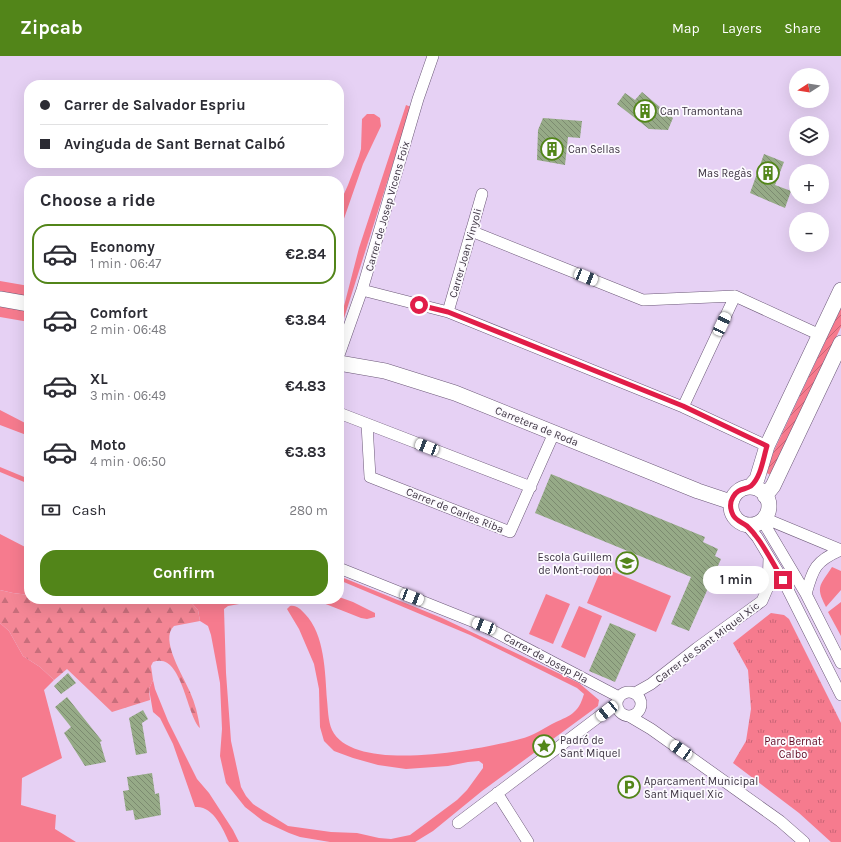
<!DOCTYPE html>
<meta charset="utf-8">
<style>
:root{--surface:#fff;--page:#f7f7f7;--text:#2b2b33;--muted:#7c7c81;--line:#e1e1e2;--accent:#528519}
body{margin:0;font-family:Karla,sans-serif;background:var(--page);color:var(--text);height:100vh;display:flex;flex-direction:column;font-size:15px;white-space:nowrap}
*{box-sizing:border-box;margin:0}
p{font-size:13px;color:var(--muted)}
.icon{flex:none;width:22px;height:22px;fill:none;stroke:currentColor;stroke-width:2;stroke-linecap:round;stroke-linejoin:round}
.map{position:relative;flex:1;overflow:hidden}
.panel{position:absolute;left:24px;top:120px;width:320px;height:428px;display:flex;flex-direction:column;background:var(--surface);border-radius:16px;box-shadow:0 4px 16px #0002}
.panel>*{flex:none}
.banner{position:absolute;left:24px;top:24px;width:320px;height:88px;border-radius:16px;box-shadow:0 4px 16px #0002;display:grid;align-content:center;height:88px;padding:0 16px;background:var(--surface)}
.needle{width:26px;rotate:258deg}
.tools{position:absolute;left:789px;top:12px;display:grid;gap:8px}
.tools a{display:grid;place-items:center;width:40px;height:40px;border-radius:50%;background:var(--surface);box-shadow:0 4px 16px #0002;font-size:20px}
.end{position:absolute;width:18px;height:18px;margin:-9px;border:5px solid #e11d48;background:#fff;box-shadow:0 0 0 2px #fff}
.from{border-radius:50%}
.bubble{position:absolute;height:28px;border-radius:14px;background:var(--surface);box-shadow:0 4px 16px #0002;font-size:13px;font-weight:700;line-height:28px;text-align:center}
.car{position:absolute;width:12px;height:24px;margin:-12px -6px;border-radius:5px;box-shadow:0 0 3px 1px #0007;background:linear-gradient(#fff 24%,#345 0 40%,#fff 0 76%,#345 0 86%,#fff 0)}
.banner b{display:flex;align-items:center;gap:14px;height:38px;font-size:15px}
.banner b+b{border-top:1px solid var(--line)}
.banner i{width:10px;height:10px;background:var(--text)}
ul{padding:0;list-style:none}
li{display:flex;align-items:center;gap:12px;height:60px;margin:0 8px 6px;padding:0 8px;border:2px solid transparent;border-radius:16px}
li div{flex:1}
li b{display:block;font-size:15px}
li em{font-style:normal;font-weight:700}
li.current{border-color:var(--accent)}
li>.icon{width:36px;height:36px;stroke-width:1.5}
h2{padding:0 16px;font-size:18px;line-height:48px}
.pay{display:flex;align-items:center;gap:10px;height:44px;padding:0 16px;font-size:15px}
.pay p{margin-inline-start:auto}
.action{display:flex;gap:8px;margin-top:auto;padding:8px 16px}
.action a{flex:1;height:46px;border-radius:16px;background:var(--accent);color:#fff;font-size:16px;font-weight:700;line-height:46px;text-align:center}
header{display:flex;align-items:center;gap:24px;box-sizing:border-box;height:56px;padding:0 20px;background:var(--accent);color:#fff}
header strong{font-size:19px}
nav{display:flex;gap:22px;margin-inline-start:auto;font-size:14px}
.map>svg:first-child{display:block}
.grass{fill:#f67b8e}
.forest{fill:url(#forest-firs)}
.park{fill:url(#park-tufts)}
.garden{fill:url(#garden-furrows)}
.building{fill:url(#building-back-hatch)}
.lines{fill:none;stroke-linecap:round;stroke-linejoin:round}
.street-casing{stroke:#6c5978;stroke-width:12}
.secondary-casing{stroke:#6c5978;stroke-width:16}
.street{stroke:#fff;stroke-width:11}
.secondary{stroke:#fff;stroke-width:15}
.route{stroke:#e11d48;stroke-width:5}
.labels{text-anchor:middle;stroke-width:3.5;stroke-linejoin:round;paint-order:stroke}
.poi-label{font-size:11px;fill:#3c3341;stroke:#fcfafe;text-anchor:start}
.street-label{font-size:11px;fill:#3c3341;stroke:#fcfafe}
.park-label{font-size:11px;fill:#610922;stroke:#fcfafe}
</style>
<header>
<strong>Zipcab</strong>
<nav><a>Map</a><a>Layers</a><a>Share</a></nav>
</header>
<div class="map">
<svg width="841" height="786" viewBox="0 0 841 786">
<defs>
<pattern id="forest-firs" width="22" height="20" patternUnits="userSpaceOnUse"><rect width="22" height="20" fill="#f48695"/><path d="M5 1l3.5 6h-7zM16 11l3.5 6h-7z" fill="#c76e7b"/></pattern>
<pattern id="park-tufts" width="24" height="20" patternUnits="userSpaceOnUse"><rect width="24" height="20" fill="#f67b8e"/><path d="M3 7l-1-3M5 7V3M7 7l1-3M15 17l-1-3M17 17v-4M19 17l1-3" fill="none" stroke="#c86576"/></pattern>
<pattern id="garden-furrows" width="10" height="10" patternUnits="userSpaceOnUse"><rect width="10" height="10" fill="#f67b8e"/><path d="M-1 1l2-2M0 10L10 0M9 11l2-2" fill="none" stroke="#c86576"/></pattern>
<pattern id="building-back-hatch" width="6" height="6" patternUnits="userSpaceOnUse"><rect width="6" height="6" fill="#96aa87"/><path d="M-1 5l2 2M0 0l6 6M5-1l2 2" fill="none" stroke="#7c8b70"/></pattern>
</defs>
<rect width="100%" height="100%" fill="#e6d1f4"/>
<path class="grass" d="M406,49L411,51L339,278V261L344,250L359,192Z
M367,58H374L380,62L381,70L363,108L339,177V149L348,129L359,100L361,93L362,63Z
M0,225L29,230V266L0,261Z
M0,354L29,369V380L0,369Z
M0,411L29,423V428L0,416Z
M0,478L29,493V539L13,537L0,534Z
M602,511L671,540L656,576L587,547Z
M832,511L841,515V534L826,551C815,530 820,530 832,511Z
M339,520L442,562L579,627L599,644L598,650L482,735L433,775L415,786H330L300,781L289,777L263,765L245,751L226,727L220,700L222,673L220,627L211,579L208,570L200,565L198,554L188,543H267L228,550L224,553L226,617L231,685L241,731L246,740L253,748L288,770L331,776L357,777L379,782L391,783L410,779L457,744L467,734L483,712V708L479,705L468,706L448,710L406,713L378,709L353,702L334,695L324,685L320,671L319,633L314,608L299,573L287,553L290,550C297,549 300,553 305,558C325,579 325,616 327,644C328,653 328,665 332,674C354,719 481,693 520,683C533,680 544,672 556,666C562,663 569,661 574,656C580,651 582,644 584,638L577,632L470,579L339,524Z
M546,538L570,548L553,588L529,578Z
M339,541L353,546L375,557V561L367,563L361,562L313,543H339Z
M841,546V580L828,556Z
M579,550L602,560L585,602L561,591Z
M0,567L9,575L23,600L40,611L54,624L44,634L62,702L22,722L21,749L56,759L55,773L76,786H0Z
M153,624L155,633L168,665L197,723L209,737L233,774L239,786H229C223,773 213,749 195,751L173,688L160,662L153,656L149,633Z"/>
<path class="forest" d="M0,534L13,537L29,539V543H188L198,554L200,565L174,570C159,583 184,621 190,636C195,647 198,659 200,672C186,658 182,595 153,606L151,610L153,624L149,633L150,644L112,656L67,613L54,624L40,611L23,600L9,575L0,567Z"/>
<path class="park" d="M771,557L784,559L789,563L841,667V786H831L799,757L733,707L746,685L751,653L748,614L733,587Z"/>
<path class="garden" d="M841,252V271L771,419L764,416Z"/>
<path class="building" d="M642,36L673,62L668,74L649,73L617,48L625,37L635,44Z
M543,62L582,65L580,82L568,81L565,109L537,104L538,74Z
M764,98L784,106L775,129L791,135L785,152L750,137Z
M551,418L705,481L703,486L718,493L715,500L721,503L689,575L671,568L691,521L535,457Z
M610,567L636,578L615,626L589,615Z
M68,617L76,627L61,638L54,630Z
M67,641L102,685L100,686L106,706L85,710L64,677L71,671L55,651Z
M143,654L148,663L142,667L147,697L136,699L129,662Z
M152,717L155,738L159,737L161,759L135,764L133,754L126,755L123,735L129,734L127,721Z"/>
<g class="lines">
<g class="street-casing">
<path id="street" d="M471,175L643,244L735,240L820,279
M362,234L448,256L683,351L767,390
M448,256L482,138
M339,299L362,234L418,43L433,0
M683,351L735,240
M339,357L531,431
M367,368L370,421L510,476L554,377
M764,462L841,494
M762,464L806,538L841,607
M746,468L757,481L783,524L841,639
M339,512L484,570L619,641
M806,538C813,513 815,505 841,494
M617 648a12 12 0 1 1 24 0a12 12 0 1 1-24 0Z
M635,637L651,628L697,592L762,545L768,531L769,502
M629,660L651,673L780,765L804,786
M497,737L528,786
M458,767L617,647"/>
</g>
<g class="secondary-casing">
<path id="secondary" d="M0,243L29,248
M339,307L385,315L455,337L698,435L731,446
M750,431L757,423L767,390L841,234
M731 450a19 19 0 1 1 38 0a19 19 0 1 1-38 0Z
M765,440L773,430L841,287"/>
</g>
<use href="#street" class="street"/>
<use href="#secondary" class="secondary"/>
</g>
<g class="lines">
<path class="route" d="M419,249L448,256L683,350L767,390C763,403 761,421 751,430C745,434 738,432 733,441C730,446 730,453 733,459C736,465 742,466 747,470C750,473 753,476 755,479C766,492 774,510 783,524"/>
</g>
<defs>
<g id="building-ring" transform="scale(1.15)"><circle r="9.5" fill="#fcfafe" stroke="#528519" stroke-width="1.5"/><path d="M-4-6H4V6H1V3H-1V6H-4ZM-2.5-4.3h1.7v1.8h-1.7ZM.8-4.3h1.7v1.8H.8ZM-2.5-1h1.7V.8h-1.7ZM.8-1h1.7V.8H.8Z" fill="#528519"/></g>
<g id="school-ring" transform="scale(1.15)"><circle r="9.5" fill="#fcfafe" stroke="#528519" stroke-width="1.5"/><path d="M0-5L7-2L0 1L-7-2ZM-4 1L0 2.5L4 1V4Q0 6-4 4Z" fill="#528519"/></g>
<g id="sight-ring" transform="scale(1.15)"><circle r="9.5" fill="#fcfafe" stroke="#528519" stroke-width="1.5"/><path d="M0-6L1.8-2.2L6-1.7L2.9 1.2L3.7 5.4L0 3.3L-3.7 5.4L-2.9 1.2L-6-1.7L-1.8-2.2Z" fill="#528519"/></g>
<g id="parking-ring" transform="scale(1.15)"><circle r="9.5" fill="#fcfafe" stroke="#528519" stroke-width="1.5"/><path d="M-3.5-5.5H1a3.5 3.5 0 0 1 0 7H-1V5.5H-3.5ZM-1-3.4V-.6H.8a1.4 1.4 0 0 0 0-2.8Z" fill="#528519"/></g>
</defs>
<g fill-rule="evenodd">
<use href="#building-ring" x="645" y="55"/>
<use href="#building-ring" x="552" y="93"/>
<use href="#building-ring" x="768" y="117"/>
<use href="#school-ring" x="627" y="507"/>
<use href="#sight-ring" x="544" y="690"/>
<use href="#parking-ring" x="629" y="731"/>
</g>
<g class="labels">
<g class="poi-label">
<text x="660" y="59">Can Tramontana</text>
<text x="568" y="97">Can Sellas</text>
<text x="752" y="121" text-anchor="end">Mas Regàs</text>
<text x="612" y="505" text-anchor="end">Escola Guillem<tspan x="612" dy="13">de Mont-rodon</tspan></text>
<text x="560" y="688">Padró de<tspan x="560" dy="13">Sant Miquel</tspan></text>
<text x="644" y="729">Aparcament Municipal<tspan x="644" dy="13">Sant Miquel Xic</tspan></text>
</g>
<g class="street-label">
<text transform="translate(387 150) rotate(-74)" y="4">Carrer de Josep Vicens Foix</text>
<text transform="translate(465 197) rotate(-74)" y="4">Carrer Joan Vinyoli</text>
<text transform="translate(537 370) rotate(22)" y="4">Carretera de Roda</text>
<text transform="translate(455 454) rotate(22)" y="4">Carrer de Carles Riba</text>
<text transform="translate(707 586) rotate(-37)" y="4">Carrer de Sant Miquel Xic</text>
<text transform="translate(546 602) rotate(28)" y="4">Carrer de Josep Pla</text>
</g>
<g class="park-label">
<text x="793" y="689">Parc Bernat<tspan x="793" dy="13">Calbo</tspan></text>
</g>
</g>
</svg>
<div class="tools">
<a><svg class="needle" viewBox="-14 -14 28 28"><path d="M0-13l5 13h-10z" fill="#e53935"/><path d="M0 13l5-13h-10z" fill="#7c7c81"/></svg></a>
<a><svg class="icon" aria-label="layers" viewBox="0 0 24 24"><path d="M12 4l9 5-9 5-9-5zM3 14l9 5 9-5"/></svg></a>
<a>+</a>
<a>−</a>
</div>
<i class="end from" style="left:419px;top:249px"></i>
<i class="end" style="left:783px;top:524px"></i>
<div class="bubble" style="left:703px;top:510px;width:66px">1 min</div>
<i class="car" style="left:586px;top:221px;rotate:112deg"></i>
<i class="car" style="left:722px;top:268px;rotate:25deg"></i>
<i class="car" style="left:427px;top:391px;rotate:291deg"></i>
<i class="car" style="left:412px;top:541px;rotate:111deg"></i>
<i class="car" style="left:484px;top:570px;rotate:291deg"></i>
<i class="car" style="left:607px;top:655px;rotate:231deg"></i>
<i class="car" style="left:681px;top:694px;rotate:305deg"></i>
<div class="banner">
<b><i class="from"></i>Carrer de Salvador Espriu</b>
<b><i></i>Avinguda de Sant Bernat Calbó</b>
</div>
<section class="panel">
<h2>Choose a ride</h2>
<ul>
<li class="current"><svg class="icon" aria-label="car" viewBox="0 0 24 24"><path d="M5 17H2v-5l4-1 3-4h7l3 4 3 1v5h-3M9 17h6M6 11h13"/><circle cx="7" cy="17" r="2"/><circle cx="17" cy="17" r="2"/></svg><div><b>Economy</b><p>1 min · 06:47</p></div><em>€2.84</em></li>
<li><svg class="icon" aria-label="car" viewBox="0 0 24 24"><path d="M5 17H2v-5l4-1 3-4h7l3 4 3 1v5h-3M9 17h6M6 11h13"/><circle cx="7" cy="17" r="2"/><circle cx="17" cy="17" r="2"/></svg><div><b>Comfort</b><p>2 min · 06:48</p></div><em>€3.84</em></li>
<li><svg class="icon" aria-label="car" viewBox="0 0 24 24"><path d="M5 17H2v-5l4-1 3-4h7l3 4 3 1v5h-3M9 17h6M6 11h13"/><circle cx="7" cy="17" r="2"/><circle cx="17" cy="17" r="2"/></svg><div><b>XL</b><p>3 min · 06:49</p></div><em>€4.83</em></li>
<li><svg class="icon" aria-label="car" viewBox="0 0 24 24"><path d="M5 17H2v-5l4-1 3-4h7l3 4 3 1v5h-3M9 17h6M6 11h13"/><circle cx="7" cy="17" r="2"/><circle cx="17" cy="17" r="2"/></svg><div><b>Moto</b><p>4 min · 06:50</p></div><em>€3.83</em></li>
</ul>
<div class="pay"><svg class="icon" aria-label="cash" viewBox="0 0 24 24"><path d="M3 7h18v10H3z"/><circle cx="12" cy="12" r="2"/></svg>Cash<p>280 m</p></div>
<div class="action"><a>Confirm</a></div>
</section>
</div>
